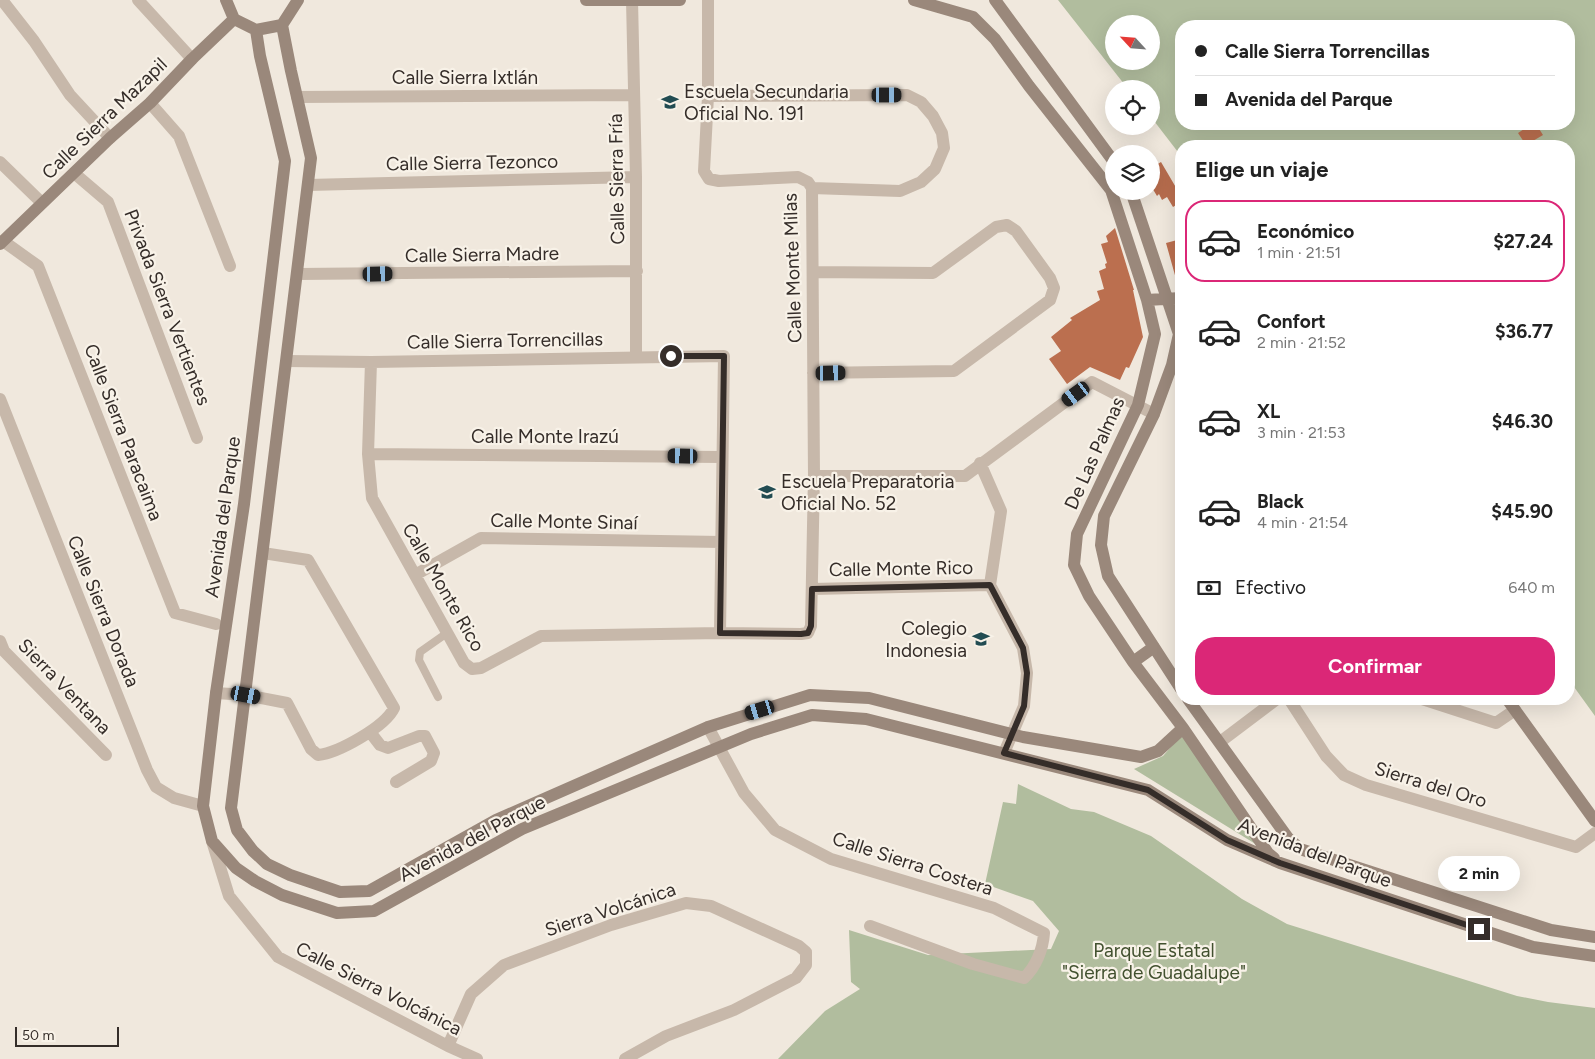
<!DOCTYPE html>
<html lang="es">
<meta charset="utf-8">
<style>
:root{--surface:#fff;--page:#f2f2f2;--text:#222;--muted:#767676;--line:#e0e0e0;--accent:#db2777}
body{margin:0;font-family:Figtree,sans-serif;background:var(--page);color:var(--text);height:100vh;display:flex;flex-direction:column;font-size:19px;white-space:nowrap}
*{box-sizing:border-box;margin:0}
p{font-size:16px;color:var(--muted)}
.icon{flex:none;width:28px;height:28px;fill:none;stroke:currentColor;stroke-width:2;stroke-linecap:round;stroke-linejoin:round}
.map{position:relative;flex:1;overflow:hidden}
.sheet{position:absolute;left:1175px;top:140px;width:400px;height:565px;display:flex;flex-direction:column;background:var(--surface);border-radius:20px;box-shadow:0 5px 20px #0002}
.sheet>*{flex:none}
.top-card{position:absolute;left:1175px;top:20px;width:400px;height:110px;border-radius:20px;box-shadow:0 5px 20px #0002;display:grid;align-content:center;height:110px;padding:0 20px;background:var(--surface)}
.needle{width:32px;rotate:296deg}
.tools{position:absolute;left:1105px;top:15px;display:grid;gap:10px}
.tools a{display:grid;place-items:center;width:55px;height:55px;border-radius:50%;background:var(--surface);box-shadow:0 5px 20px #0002;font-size:25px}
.scale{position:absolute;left:15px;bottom:12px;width:104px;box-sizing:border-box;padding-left:5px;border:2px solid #352d29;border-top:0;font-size:14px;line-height:18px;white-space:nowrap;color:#352d29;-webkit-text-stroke:4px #f8f2e8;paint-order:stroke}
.end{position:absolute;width:22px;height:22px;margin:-11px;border:6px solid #352d29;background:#fff;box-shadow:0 0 0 2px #fff}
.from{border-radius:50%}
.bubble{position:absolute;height:35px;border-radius:18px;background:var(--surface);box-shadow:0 5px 20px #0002;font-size:16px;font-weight:700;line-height:35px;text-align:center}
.car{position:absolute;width:15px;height:30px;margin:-15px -8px;border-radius:6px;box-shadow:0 0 4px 1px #0007;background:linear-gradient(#222 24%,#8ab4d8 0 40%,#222 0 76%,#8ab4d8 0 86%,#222 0)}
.top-card b{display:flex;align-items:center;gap:18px;height:48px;font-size:19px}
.top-card b+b{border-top:1px solid var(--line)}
.top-card i{width:12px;height:12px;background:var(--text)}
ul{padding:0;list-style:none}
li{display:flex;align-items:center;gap:15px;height:82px;margin:0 10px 8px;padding:0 10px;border:2px solid transparent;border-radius:20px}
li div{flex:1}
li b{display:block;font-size:19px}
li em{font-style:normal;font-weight:700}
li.current{border-color:var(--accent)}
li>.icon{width:45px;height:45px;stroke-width:1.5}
h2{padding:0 20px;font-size:22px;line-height:60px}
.pay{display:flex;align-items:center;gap:12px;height:55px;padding:0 20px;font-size:19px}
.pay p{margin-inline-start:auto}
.primary-button{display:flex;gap:10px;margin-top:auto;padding:10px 20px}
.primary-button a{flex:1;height:58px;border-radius:20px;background:var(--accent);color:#fff;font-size:20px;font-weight:700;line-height:58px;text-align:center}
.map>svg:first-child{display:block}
.green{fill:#b1bd9e;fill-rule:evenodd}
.building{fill:#bb6f4f}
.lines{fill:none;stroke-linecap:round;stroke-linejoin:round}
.lane{stroke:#c7b8aa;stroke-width:8}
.street{stroke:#c7b8aa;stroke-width:12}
.secondary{stroke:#9a887b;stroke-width:12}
.route{stroke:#352d29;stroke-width:6}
.labels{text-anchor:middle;stroke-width:4.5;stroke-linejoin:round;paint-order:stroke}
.street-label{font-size:19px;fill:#352d29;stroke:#f8f2e8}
.poi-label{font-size:19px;fill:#352d29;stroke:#f8f2e8;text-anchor:start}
.park-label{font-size:19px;fill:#42512f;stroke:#f8f2e8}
</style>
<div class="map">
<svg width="1595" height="1059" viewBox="0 0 1595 1059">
<rect width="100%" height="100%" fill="#f0e8dd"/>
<path class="green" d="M1058,0H1595V716L1569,680V146H1181V156L1151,117V89H1128ZM1114,24H1151V61H1114ZM1181,26H1569V124H1181Z
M1184,732L1262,848L1134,769L1163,756Z
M1018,784L1071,809L1094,812L1151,836L1242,899L1287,924L1517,996L1548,1002L1595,1008V1059H778L825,1011L860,989L851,982L849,930L928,955L1051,949L1059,931L1033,901L985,884L1003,802L1016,804Z"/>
<path class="building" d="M1532,124H1536L1543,135L1526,145L1518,133Z
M1161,162L1181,196V202L1173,207L1167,197L1162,200L1159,194L1157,196L1151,186V168Z
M1115,228L1134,290H1133L1143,337L1129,368L1126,367L1120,380L1090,367L1067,384L1049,359L1061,351L1051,337L1072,320L1070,318L1100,300L1097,291L1104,289L1099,271L1106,268L1105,264L1107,263L1101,244L1108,242L1106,236Z
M1181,239V285L1178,286L1166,243Z"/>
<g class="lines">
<path class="lane" d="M438,697L419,660L420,652L447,633"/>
<path class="street" d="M2,0L34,41L70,95L110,138
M138,0L192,59
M632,0L636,177V357
M708,96L907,95L921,102L933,116L942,133L944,148L935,169L921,182L900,191L812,188
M297,97L633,95
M150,103L179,136L230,266
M0,162L42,203
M74,173L108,202L197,438
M308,185L636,177
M3,241L38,266L175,613L216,624
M813,272L933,273L996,227L1007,225L1016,231L1050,278L1054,288L1050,300L954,371L813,373
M298,274L637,271
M287,361L371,362L724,356L720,633
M371,362L368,454L372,498L464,663L472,669L481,668L541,636L720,633L801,634L808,633L811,626L814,476L812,188L808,182L798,177L719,181L709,179L704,171L708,96V0
M0,399L147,770L156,787L174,798L203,806
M368,454L722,457
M980,463L1001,511L990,585L1023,648L1027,673L1024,706L1004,753
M814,476H965L1092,382L1154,414
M415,575L481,538L721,542
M812,589L990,585
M0,641L4,651L106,755
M216,693L246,695L287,703L311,749L318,755C338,753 385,727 394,708L308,560L263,553
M1289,699L1326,756L1344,775L1366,785L1576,847L1595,833
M1422,699L1496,723L1515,710
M708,727L744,793L775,830L831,859L994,908L1044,933C1043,949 1036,967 1024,978L973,964L870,926
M370,732L380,745L388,748L419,736H425L434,753L431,761L396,782
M1220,742L1277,699
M212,841L229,896L278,957L448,1046L477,1059
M448,1046L471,994L504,965L611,925L686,903L711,906L799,946L806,952V965L796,978L734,1010L666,1036L625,1059"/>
<path class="secondary" d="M226,0L234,19L256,30L282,25L298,0
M586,0H680
M914,0L973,17L995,39L1029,86L1111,190L1147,300L1155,334L1138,405L1077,534L1074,565L1089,596L1133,662L1183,728L1268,853L1274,858
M995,0L1114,162
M282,25L291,71L311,158L231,808L237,830L253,851L267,864L290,875L340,892L369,891L496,820L708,727L810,695L869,698L1023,737L1141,757L1158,751L1183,728
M256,30L260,56L285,161L244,504L216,693L203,806L212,841L236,868L255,881L282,895L337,913L374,911L522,829L751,734L812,715L866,719L1148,790L1227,840L1280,863L1533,947L1595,956
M1131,191L1179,334L1172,365L1154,414L1104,516L1101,545L1108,576L1181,689
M0,244L110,138L150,103L192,59L234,19
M1147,300L1181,298
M1133,662L1154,647
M1188,699L1288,838L1300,849L1551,930L1595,937
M1507,699L1595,821"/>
</g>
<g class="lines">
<path class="route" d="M671,356H724L720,633L801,634L808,633L811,626L812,589L990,585L1023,648L1027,673L1024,706L1004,753L1148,790L1227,840L1280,863L1479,929"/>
</g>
<defs>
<g id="school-bare" transform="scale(1.35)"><path d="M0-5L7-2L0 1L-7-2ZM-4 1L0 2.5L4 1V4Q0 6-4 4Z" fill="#224c52" stroke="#f8f2e8" stroke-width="2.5" paint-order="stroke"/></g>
</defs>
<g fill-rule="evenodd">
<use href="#school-bare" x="670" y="102"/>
<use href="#school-bare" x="767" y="492"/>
<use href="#school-bare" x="981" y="639"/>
</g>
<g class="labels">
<g class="street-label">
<text x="465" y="84">Calle Sierra Ixtlán</text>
<text transform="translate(104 118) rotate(-44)" y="7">Calle Sierra Mazapil</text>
<text transform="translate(472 162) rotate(-1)" y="7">Calle Sierra Tezonco</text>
<text transform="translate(616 179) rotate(-91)" y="7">Calle Sierra Fría</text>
<text transform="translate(482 254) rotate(-1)" y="7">Calle Sierra Madre</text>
<text transform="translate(792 268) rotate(-92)" y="7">Calle Monte Milas</text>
<text transform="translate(168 307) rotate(69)" y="7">Privada Sierra Vertientes</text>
<text transform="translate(505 340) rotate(-1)" y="7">Calle Sierra Torrencillas</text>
<text transform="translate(124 432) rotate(69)" y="7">Calle Sierra Paracaima</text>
<text x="545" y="443">Calle Monte Irazú</text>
<text transform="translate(1094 453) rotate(-66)" y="7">De Las Palmas</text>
<text transform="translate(222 517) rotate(-82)" y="7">Avenida del Parque</text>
<text transform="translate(564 521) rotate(1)" y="7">Calle Monte Sinaí</text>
<text transform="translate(901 568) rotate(-1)" y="7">Calle Monte Rico</text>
<text transform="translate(444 587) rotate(60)" y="7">Calle Monte Rico</text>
<text transform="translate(104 611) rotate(68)" y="7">Calle Sierra Dorada</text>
<text transform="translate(65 686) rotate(46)" y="7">Sierra Ventana</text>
<text transform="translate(1431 784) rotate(17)" y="7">Sierra del Oro</text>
<text transform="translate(472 838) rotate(-28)" y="7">Avenida del Parque</text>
<text transform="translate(1315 852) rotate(21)" y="7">Avenida del Parque</text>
<text transform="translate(913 863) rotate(18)" y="7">Calle Sierra Costera</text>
<text transform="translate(610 909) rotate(-18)" y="7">Sierra Volcánica</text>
<text transform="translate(379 988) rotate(27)" y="7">Calle Sierra Volcánica</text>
</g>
<g class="poi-label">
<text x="684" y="98">Escuela Secundaria<tspan x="684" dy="22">Oficial No. 191</tspan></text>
<text x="781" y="488">Escuela Preparatoria<tspan x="781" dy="22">Oficial No. 52</tspan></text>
<text x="967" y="635" text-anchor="end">Colegio<tspan x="967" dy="22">Indonesia</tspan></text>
</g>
<g class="park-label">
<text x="1154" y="957">Parque Estatal<tspan x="1154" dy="22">"Sierra de Guadalupe"</tspan></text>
</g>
</g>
</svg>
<div class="tools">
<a><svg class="needle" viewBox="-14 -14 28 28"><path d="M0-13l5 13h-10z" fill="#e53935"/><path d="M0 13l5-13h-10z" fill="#767676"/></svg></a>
<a><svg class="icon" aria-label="locate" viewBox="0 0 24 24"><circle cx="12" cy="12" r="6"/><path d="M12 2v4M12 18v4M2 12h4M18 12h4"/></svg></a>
<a><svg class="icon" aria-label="layers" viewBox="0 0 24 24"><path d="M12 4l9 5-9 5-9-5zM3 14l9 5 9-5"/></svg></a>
</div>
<div class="scale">50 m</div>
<i class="end from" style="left:671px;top:356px"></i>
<i class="end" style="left:1479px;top:929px"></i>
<div class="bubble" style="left:1438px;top:856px;width:82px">2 min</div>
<i class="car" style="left:887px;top:95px;rotate:90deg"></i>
<i class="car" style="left:378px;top:274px;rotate:89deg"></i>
<i class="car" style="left:831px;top:373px;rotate:89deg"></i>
<i class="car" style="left:1076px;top:394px;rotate:234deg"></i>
<i class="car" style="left:683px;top:456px;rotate:271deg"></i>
<i class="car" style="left:246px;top:695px;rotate:101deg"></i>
<i class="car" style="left:760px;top:710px;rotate:253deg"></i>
<div class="top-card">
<b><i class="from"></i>Calle Sierra Torrencillas</b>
<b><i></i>Avenida del Parque</b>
</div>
<section class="sheet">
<h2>Elige un viaje</h2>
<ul>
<li class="current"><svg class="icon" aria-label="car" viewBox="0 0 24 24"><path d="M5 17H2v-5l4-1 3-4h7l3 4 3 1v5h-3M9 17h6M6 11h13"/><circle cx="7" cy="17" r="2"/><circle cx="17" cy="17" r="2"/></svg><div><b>Económico</b><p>1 min · 21:51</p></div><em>$27.24</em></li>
<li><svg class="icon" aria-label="car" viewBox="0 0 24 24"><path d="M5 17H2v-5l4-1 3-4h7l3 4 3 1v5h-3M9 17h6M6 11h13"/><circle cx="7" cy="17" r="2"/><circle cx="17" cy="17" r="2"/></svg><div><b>Confort</b><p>2 min · 21:52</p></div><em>$36.77</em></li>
<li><svg class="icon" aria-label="car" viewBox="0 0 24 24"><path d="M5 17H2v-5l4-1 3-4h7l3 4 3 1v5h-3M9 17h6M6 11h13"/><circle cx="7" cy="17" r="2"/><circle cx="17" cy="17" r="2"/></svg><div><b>XL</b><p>3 min · 21:53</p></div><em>$46.30</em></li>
<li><svg class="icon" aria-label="car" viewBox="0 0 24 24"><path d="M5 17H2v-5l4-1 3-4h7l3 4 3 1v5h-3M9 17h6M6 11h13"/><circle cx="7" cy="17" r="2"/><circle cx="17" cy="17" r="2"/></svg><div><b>Black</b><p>4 min · 21:54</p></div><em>$45.90</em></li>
</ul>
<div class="pay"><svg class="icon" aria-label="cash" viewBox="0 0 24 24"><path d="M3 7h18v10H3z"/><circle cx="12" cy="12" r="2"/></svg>Efectivo<p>640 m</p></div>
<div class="primary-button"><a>Confirmar</a></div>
</section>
</div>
